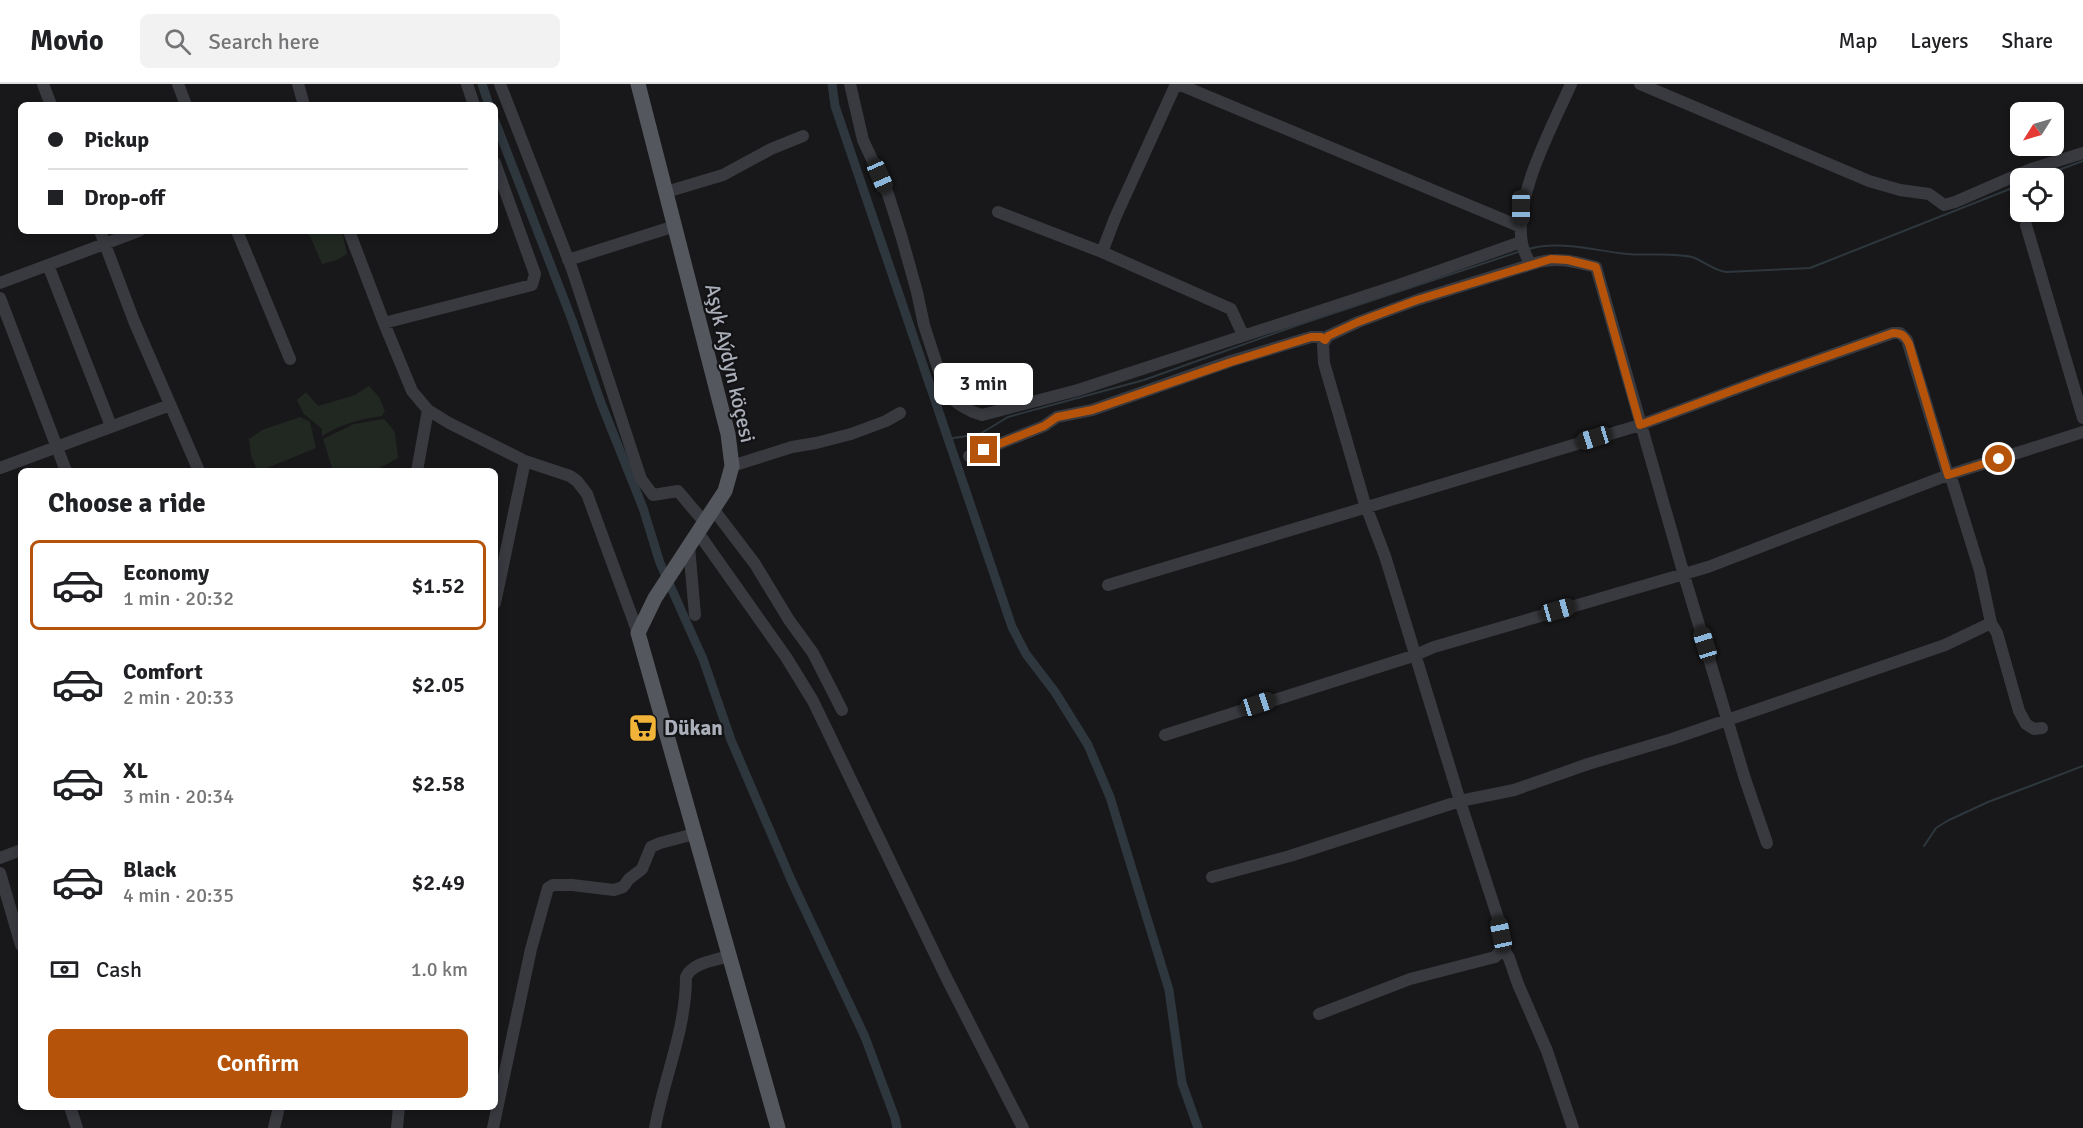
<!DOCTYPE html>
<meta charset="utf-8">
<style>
:root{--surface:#fff;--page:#f2f2f2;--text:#202124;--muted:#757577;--line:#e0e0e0;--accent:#b45309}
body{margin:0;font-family:Signika,sans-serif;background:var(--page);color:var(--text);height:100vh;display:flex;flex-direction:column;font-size:22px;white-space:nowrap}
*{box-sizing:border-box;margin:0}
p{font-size:20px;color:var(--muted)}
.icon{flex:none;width:33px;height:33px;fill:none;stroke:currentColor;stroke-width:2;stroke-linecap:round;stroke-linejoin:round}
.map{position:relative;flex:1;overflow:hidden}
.drawer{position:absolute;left:18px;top:384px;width:480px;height:642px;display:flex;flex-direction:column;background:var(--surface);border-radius:9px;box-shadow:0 3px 9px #0003}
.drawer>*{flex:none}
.top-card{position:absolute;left:18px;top:18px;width:480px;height:132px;border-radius:9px;box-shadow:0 3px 9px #0003;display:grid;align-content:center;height:132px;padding:0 30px;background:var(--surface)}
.needle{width:39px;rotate:233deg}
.buttons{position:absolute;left:2010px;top:18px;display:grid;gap:12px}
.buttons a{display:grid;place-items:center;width:54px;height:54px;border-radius:9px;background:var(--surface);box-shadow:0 3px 9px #0003;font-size:30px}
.end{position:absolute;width:27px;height:27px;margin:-14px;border:8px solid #b45309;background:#fff;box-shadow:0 0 0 3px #fff}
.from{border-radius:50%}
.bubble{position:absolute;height:42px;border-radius:9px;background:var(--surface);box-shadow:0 3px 9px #0003;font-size:20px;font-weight:600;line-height:42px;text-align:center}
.car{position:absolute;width:18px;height:36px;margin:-18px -9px;border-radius:8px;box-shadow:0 0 4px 2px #0007;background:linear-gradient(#222 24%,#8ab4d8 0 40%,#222 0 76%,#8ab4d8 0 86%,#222 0)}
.top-card b{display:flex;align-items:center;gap:21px;height:57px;font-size:22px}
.top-card b+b{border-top:2px solid var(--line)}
.top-card i{width:15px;height:15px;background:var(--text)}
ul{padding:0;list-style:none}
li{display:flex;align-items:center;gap:18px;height:90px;margin:0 12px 9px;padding:0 18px;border:3px solid transparent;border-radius:9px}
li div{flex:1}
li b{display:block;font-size:22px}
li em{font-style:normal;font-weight:600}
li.on{border-color:var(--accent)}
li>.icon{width:54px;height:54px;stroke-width:1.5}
h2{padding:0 30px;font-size:27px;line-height:72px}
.pay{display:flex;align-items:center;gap:15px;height:66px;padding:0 30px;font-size:22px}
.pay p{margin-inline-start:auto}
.button{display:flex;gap:12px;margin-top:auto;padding:12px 30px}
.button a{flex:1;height:69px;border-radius:9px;background:var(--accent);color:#fff;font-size:24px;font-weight:600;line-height:69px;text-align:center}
header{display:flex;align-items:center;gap:36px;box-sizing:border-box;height:84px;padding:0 30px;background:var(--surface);border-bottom:2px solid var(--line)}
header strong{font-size:28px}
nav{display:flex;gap:33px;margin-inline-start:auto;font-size:21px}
.search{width:420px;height:54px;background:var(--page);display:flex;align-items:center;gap:15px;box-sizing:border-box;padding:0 21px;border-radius:9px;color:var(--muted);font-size:22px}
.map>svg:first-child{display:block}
.green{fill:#202821}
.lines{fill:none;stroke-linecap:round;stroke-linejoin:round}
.stream{stroke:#2e373e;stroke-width:2}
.canal{stroke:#2e373e;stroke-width:9}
.minor{stroke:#393a3f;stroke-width:12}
.major{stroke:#55575e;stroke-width:15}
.route{stroke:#b45309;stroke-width:8}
.labels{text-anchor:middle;stroke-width:4.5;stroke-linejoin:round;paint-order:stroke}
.street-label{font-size:21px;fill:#aaafba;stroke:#131315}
.poi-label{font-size:21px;font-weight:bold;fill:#aaafba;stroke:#131315;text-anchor:start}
</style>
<header>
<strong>Movio</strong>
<div class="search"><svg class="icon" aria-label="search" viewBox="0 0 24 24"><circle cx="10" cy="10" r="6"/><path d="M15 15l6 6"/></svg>Search here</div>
<nav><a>Map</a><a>Layers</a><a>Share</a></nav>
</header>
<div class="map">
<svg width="2083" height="1044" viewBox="0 0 2083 1044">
<rect width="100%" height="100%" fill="#18181a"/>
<path class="green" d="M306,147H342L347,170L337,176L322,180L311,154Z
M369,302L379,313L385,327L382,332C360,335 341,340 322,352V345L304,330L297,316L306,308L318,322L355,311Z
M300,333L310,338L316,364L262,386L256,384L251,371L249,355L262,346Z
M384,335L395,348L398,374L374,387H333L323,355L354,340Z"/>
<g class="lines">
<path class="stream" d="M2037,94L2083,77
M1529,165C1557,156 1598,167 1627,170C1648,172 1671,168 1692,173C1704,177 1713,186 1726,188L1810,184L2020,101
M947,355L980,350L1008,333L1144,296L1298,241L1521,167
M1924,762L1936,744L1947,737L1988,718L2083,682"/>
<path class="canal" d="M482,0L489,21
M832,0L835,22L1012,543L1026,570L1055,608L1088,661L1110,713L1169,906L1182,999L1198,1044
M495,37L572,236L601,319L643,424L660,479L703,575L731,656L792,798L865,953L895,1034L897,1044"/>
<path class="minor" d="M43,0L51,21
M178,0L186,21
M298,0L304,21
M467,0L474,21
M500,0L572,185L641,395L653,411L678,407L705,439
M850,0L863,56L888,110L901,151L917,208L924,241L946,309C956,320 968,327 982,331L1078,306L1399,201L1521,158
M1178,0L1521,143
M1640,0L1869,97L1900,106L1929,110L1944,121L1955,118L2031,85L2083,69
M666,108L723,91L771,65L803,52
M998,128L1102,168L1115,134L1176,0
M2026,141L2083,334
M100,147L134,237L199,387
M237,147L290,275
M349,147L384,239L412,307L428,326L449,339L525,377L570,392L577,397L587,410L638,549
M1102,168L1231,225L1243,251
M568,176L675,142
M1530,180C1527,173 1523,166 1522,159C1513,114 1553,41 1571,0
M48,181L111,342
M0,199L139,147
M0,214L66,387
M384,239L532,201L535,190L495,79
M969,372L1044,342L1057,333L1092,326L1231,277L1311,253H1321L1325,256
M732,382L792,363L816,359L851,350L886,337L900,329
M0,384L170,321
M417,387L428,326
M1950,390L1980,487L1991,539L1997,549L2019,627L2026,640L2034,645L2042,644
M714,426L755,480L789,536L813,569L842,626
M699,450L786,573L813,617L946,893L1023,1044
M689,463L695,531
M1108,501L1640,341L1766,294L1893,249H1900L1907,256L1948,391
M495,519L525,377
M1165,651L1413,572L1434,563L1708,483L1948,391L2083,348
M0,774L21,766
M0,789L21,861
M1212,793L1290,772L1460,717L1514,706L1588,680L1672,655L1945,561L1991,539
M1502,865L1505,867L1509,874L1518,900L1547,967L1573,1044
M1319,930L1410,895L1495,873L1502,865L1498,834L1460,717L1385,472L1364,417L1324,279L1323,260L1328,252L1358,238L1417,216L1539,178C1560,173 1576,178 1596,183L1684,491L1745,695L1767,759
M70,1023L77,1044
M274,1044L279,1023
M397,1044L399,1023
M493,1044L531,865L548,804L553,801H572L614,806L623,803L629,795L642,785L651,763L660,759L694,750
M655,1044C664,993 686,946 686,893C693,878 714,877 729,872"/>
<path class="major" d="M638,0L728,350L732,382L725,407L655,514L638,549L778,1044"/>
</g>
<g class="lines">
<path class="route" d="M984,366L1044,342L1057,333L1092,326L1231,278L1311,253H1321L1325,256L1328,252L1358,238L1417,216L1551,175L1568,176L1596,183L1640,341L1766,294L1893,249C1902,249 1905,252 1909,260L1948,391L1999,375"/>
</g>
<defs>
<g id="supermarket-square" transform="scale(1.5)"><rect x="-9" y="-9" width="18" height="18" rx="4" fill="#f1b439" stroke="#131315"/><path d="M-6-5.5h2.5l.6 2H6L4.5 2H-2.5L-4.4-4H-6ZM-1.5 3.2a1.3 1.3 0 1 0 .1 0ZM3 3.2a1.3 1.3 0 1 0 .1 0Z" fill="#111"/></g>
</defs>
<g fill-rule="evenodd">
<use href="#supermarket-square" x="643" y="644"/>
</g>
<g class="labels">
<g class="street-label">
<text transform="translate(730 279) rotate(77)" y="7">Aşyk Aýdyn köçesi</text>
</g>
<g class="poi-label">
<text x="664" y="651">Dükan</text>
</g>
</g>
</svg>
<div class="buttons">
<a><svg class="needle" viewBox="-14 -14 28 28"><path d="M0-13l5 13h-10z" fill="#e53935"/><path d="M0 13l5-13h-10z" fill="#757577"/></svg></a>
<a><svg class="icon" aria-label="locate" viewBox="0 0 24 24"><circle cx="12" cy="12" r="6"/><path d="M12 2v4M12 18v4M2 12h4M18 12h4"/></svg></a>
</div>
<i class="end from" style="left:1999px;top:375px"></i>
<i class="end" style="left:984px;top:366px"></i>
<div class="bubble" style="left:934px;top:279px;width:99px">3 min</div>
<i class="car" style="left:880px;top:92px;rotate:156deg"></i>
<i class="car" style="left:1521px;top:124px;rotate:180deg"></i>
<i class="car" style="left:1594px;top:354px;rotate:253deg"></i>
<i class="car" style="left:1558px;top:526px;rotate:74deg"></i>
<i class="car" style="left:1705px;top:560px;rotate:343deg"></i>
<i class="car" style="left:1258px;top:620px;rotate:72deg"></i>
<i class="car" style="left:1501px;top:850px;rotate:348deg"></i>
<div class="top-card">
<b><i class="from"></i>Pickup</b>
<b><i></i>Drop-off</b>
</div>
<section class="drawer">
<h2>Choose a ride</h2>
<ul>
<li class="on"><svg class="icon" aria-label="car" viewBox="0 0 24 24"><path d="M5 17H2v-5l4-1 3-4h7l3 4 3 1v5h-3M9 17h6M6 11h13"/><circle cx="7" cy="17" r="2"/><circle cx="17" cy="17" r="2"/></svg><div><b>Economy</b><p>1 min · 20:32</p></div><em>$1.52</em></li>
<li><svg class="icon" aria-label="car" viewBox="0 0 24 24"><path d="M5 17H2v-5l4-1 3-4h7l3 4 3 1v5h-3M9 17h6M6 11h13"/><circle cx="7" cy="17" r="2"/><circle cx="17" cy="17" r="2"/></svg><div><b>Comfort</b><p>2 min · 20:33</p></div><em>$2.05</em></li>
<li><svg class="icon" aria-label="car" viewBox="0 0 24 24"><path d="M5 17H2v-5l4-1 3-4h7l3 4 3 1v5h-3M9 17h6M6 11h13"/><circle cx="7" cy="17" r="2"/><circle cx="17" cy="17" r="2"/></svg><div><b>XL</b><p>3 min · 20:34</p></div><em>$2.58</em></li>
<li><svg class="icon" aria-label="car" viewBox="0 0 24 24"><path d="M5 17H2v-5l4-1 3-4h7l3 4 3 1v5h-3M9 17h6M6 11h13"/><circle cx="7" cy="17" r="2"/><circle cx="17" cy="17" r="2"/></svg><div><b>Black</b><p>4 min · 20:35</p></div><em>$2.49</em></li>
</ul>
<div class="pay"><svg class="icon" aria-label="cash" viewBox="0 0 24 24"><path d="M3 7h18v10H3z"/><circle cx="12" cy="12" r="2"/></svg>Cash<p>1.0 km</p></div>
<div class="button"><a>Confirm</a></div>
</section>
</div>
